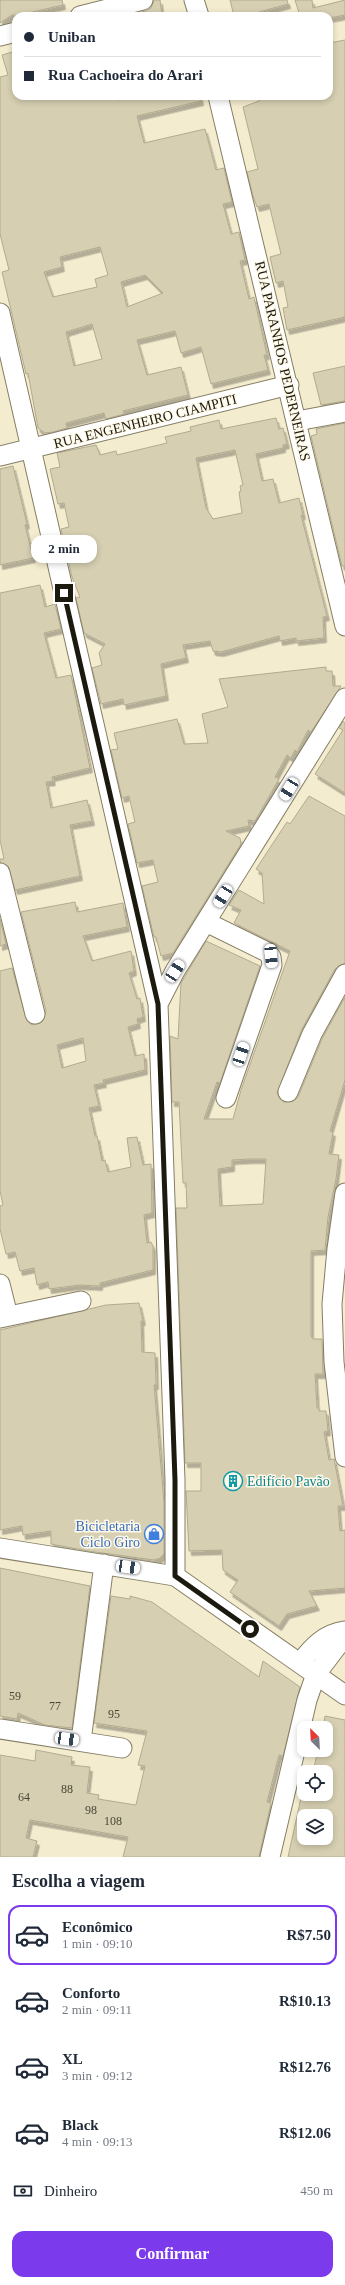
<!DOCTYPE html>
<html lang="pt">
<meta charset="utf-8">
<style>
:root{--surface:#fff;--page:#f2f2f3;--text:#1f2937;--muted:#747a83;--line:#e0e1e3;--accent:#7c3aed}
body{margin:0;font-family:Georgia,serif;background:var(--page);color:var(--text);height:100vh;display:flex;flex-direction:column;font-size:15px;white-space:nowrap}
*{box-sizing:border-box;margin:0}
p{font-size:13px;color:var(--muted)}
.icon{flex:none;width:22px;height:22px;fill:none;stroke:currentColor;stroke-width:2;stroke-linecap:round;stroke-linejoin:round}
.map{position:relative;height:1857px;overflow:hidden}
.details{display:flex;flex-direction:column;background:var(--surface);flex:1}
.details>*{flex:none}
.top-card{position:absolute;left:12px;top:12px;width:321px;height:88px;border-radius:12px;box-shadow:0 2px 6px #0003;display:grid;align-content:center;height:88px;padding:0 12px;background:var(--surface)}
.needle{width:26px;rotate:336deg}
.controls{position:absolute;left:297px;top:1721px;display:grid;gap:8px}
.controls a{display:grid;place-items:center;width:36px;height:36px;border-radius:8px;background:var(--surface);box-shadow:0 2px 6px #0003;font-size:20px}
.end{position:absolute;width:18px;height:18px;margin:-9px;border:5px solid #1c190f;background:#fff;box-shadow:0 0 0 2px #fff}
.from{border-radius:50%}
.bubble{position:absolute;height:28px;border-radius:12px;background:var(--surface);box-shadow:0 2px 6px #0003;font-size:13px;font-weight:800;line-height:28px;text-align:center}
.car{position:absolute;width:12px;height:24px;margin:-12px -6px;border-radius:5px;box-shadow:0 0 3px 1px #0007;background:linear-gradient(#fff 24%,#345 0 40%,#fff 0 76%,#345 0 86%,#fff 0)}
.top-card b{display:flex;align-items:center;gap:14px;height:38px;font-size:15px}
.top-card b+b{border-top:1px solid var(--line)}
.top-card i{width:10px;height:10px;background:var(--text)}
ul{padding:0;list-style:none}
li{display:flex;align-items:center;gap:12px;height:60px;margin:0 8px 6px;padding:0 4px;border:2px solid transparent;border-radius:12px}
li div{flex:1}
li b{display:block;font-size:15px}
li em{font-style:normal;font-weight:800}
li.on{border-color:var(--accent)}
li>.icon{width:36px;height:36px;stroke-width:1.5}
h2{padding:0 12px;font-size:18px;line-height:48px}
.pay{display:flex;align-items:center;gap:10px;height:44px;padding:0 12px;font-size:15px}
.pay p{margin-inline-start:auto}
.primary-button{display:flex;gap:8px;margin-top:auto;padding:8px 12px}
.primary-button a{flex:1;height:46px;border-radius:12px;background:var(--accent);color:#fff;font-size:16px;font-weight:800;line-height:46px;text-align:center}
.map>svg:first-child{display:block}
.building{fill:#d6cfb2;stroke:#b2ab8f;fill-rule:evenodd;filter:url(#shadow)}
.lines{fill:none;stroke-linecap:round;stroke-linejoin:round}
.minor-casing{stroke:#857e64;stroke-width:21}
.minor{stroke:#fff;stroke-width:19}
.route{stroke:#1c190f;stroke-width:5}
.labels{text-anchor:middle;stroke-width:3;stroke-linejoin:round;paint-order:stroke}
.number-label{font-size:12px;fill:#4a4638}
.street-label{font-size:14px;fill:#1c190f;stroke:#fef9e8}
.culture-label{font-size:14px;fill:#0d838f;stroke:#fef9e8;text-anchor:start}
.shop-label{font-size:14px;fill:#366cbe;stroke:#fef9e8;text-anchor:end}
</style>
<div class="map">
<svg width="345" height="1857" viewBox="0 0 345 1857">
<defs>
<filter id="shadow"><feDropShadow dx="2.5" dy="4.5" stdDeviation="0" flood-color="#0004"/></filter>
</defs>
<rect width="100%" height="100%" fill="#f4eccf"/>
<path class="building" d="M0,0H62L63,5L28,13L29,16L12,15L0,23Z
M154,0H160L162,16H125L146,11L151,8Z
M230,0H287L288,4L259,12L260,16H234Z
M295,0H312L313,8L345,0V15L329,18V16H300Z
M345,40V317L287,330L283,308L288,307L283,281L276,283L270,257L281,254L269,204L257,207L253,196L247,172L258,169L243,107L259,101V99L271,96H329V43Z
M16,51V96H118V100L135,96H200L201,101L137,116L144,143L205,129L216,170L224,168L232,202L223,204L231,234L239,232L245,260L240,261L249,299L254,297L267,355H264L268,370L211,384L201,347L181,353L175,331L137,340L147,375L181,367L188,395L123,411L124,414L106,419L104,413L66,423L67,428L53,432L45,433L38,428L28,373L26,374L2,272L9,270L0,234V77L8,75L2,55ZM100,247L108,275L95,279L97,287L53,297L44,272L62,267L60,257ZM145,275L163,293L127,307L121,282ZM92,324L102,359L74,366L66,332Z
M345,366V401L321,405L313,373Z
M276,418L279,429L283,428L287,444L283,445V448L256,454L262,481L273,479L279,503L299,498L303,515H301L327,616L323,617L324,638L296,641V638L280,641L279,636L221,652L213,651L210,641L183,645L186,658L161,664L166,696L124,705L123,699L101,704L92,668L102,665L99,653L105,644L84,633L76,598L80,597L72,577L61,529L69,527L64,503L58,504L50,469L60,467L57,453L96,445L100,455L116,451L117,455L167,443L165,437L191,431L190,427L219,420L221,429ZM235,450L243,485L240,486L241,491L239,492L242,513L213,519L206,508L196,458Z
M345,423V566H342L311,436L317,434L316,429Z
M13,466L27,524L25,525L33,558L0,565V469Z
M40,585L45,607L55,604L61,629L44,633L56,678L71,675L90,768L52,777L53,781L46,782L51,808L87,800L92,821L70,825L80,876L15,890L8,866L0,862V859H4L0,840V593Z
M326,667V671H332L333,686H341L340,688L311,732L308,730L297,752L295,750L291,758L287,755L275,777L279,779L255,821L248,820L249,826L226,831L240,838L241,844L173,953L161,956L156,937H154L142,886L158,882L153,860L137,863L128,824L135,822L129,796L122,798L111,750L118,749L114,733L177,719L184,744L208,743L202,714L228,707L219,679Z
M343,721L345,723V793L315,774L343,730L339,728Z
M309,796L345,816V963L335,969L302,1029L277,1093L280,1099L284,1102L294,1101L298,1097L322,1039L345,997V1080L330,1131L333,1132L329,1154L339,1155L336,1179L328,1217L325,1250L311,1251V1336L313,1339H322L323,1374H315L317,1408H319V1411H326L328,1431L324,1432L329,1460L334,1459L343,1506H338L340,1531L345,1530V1588L309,1591L317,1606L287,1614L279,1626L230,1592L238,1580L223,1570L222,1550L189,1551L186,1491H201V1463H185L176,1208H187L186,1183H183L179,1102H172L170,1036L178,1039L181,983L206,941L260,966L220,1083L217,1082L204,1119H233L241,1090L290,951L234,923L241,910L229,905L239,890L264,904L262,873L256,869L287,822L290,824ZM250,1159H266L263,1204L220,1206L218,1169L232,1167V1160Z
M75,902L77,912L123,903L127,927L83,936L92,961L131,951L134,971L129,973L137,999L140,998L143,1017L137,1019L138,1024L128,1027L135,1056L144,1054L145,1070L103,1080L104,1083L94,1085L99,1106L89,1108L95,1136H97L102,1161L105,1160L108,1172L131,1167L127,1138L137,1137L143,1165L151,1164L152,1213L144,1215L147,1243L151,1242L153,1246V1270L100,1283V1286L79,1285L49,1289L48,1282L37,1285L34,1268L20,1271L15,1252L6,1254L0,1229V1206L3,1205L0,1191V971L12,968L27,1021L32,1025L42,1022L46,1011L21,912ZM83,1038L86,1061L62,1068L57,1045Z
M0,919L6,944L0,946Z
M139,1303L143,1321H141L142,1352L155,1353L156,1385H154L164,1503V1554L160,1558L154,1560L88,1551L51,1544V1531L23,1535L22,1526L0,1530V1330L106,1305Z
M0,1568L90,1586L72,1728L45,1725L18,1713L17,1719L0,1716Z
M111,1596L130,1599V1596L152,1602L259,1677L263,1661L300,1687L283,1756L279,1755L267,1802L271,1803L259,1857H123L128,1837L30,1820L26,1838L37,1841L33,1857H0V1755L35,1761L36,1750L72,1757L71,1765L90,1767L87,1793L99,1795L98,1799L136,1805L145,1766L138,1765L147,1731L94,1723Z
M325,1716L345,1720V1857H288L301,1798L307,1799L308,1794H326V1772H313L318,1750H326V1728H323ZM304,1816H326V1838H304Z"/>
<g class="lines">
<g class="minor-casing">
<path id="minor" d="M194,0L199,16
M80,16L143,0
M0,36L16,32
M218,96L345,626
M0,313L158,1004L175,1480V1576
M297,421L345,412
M0,456L289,385
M0,873L35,1014
M206,922L267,952L271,957L272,965L226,1098
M158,1004L175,971L345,698
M288,1092L312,1034L345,974
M345,1193L337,1249L332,1304L334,1362L345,1457
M0,1284L8,1316
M0,1318L81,1301
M0,1548L175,1576L345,1695
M300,1663C312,1647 324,1634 345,1631
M0,1729L122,1748
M81,1741L104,1564
M270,1857L307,1700L316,1674L345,1636"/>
</g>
<use href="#minor" class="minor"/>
</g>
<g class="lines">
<path class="route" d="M64,593L158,1004L175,1480V1576L250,1629"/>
</g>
<defs>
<g id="building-ring" transform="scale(1)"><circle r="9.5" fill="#fef9e8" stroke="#0f9aa8" stroke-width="1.5"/><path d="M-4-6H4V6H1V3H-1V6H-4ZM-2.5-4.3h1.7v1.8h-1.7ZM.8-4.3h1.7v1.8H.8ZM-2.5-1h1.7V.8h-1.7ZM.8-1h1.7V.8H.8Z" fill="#0f9aa8"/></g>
<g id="shop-ring" transform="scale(1)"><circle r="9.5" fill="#fef9e8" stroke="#3f7fe0" stroke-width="1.5"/><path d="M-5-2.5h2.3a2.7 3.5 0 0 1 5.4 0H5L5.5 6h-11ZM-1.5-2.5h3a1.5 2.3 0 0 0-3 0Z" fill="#3f7fe0"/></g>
</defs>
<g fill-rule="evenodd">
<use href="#building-ring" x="233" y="1481"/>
<use href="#shop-ring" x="154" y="1534"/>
</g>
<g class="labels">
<g class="number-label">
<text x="15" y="1700">59</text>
<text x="55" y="1710">77</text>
<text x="114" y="1718">95</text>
<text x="67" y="1793">88</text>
<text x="24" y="1801">64</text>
<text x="91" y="1814">98</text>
<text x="113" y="1825">108</text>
</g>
<g class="street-label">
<text transform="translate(283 361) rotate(77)" y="5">RUA PARANHOS PEDERNEIRAS</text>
<text transform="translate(145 421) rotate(-14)" y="5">RUA ENGENHEIRO CIAMPITI</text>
</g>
<g class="culture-label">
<text x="247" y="1486">Edifício Pavão</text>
</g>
<g class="shop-label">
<text x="140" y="1531">Bicicletaria<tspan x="140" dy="16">Ciclo Giro</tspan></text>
</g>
</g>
</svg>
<div class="controls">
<a><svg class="needle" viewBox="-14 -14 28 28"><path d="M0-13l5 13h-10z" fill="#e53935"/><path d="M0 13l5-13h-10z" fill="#747a83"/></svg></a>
<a><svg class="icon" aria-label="locate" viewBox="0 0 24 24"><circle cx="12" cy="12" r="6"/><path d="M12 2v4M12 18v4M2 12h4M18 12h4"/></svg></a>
<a><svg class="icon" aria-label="layers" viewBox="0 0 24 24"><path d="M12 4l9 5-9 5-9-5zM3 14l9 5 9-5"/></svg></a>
</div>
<i class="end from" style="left:250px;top:1629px"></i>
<i class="end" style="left:64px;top:593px"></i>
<div class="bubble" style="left:31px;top:535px;width:66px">2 min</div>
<i class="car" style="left:289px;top:789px;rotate:212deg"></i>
<i class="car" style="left:223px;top:896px;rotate:212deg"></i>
<i class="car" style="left:271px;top:956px;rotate:174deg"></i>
<i class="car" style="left:175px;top:971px;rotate:33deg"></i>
<i class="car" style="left:241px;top:1054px;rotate:19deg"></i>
<i class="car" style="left:128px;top:1567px;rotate:98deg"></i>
<i class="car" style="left:67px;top:1739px;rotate:98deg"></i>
<div class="top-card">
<b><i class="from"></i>Uniban</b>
<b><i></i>Rua Cachoeira do Arari</b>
</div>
</div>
<section class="details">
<h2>Escolha a viagem</h2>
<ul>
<li class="on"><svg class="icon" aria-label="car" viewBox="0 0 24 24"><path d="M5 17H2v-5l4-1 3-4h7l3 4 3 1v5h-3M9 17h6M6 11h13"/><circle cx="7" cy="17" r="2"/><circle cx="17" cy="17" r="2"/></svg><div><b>Econômico</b><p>1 min · 09:10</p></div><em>R$7.50</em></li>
<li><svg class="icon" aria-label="car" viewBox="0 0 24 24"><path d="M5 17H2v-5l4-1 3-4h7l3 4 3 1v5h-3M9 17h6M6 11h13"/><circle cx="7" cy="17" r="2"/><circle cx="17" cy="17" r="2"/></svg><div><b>Conforto</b><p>2 min · 09:11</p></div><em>R$10.13</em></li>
<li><svg class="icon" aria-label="car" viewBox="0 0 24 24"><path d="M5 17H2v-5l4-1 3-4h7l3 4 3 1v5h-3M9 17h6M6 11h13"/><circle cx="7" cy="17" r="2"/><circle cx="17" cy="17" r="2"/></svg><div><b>XL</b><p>3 min · 09:12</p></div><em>R$12.76</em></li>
<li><svg class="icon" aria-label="car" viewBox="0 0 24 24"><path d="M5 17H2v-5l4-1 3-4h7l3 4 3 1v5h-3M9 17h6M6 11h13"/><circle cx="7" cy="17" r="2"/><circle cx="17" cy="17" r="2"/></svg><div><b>Black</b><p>4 min · 09:13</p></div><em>R$12.06</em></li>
</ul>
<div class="pay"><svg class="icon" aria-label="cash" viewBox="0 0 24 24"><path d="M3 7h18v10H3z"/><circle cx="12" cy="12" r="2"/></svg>Dinheiro<p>450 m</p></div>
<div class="primary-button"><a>Confirmar</a></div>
</section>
